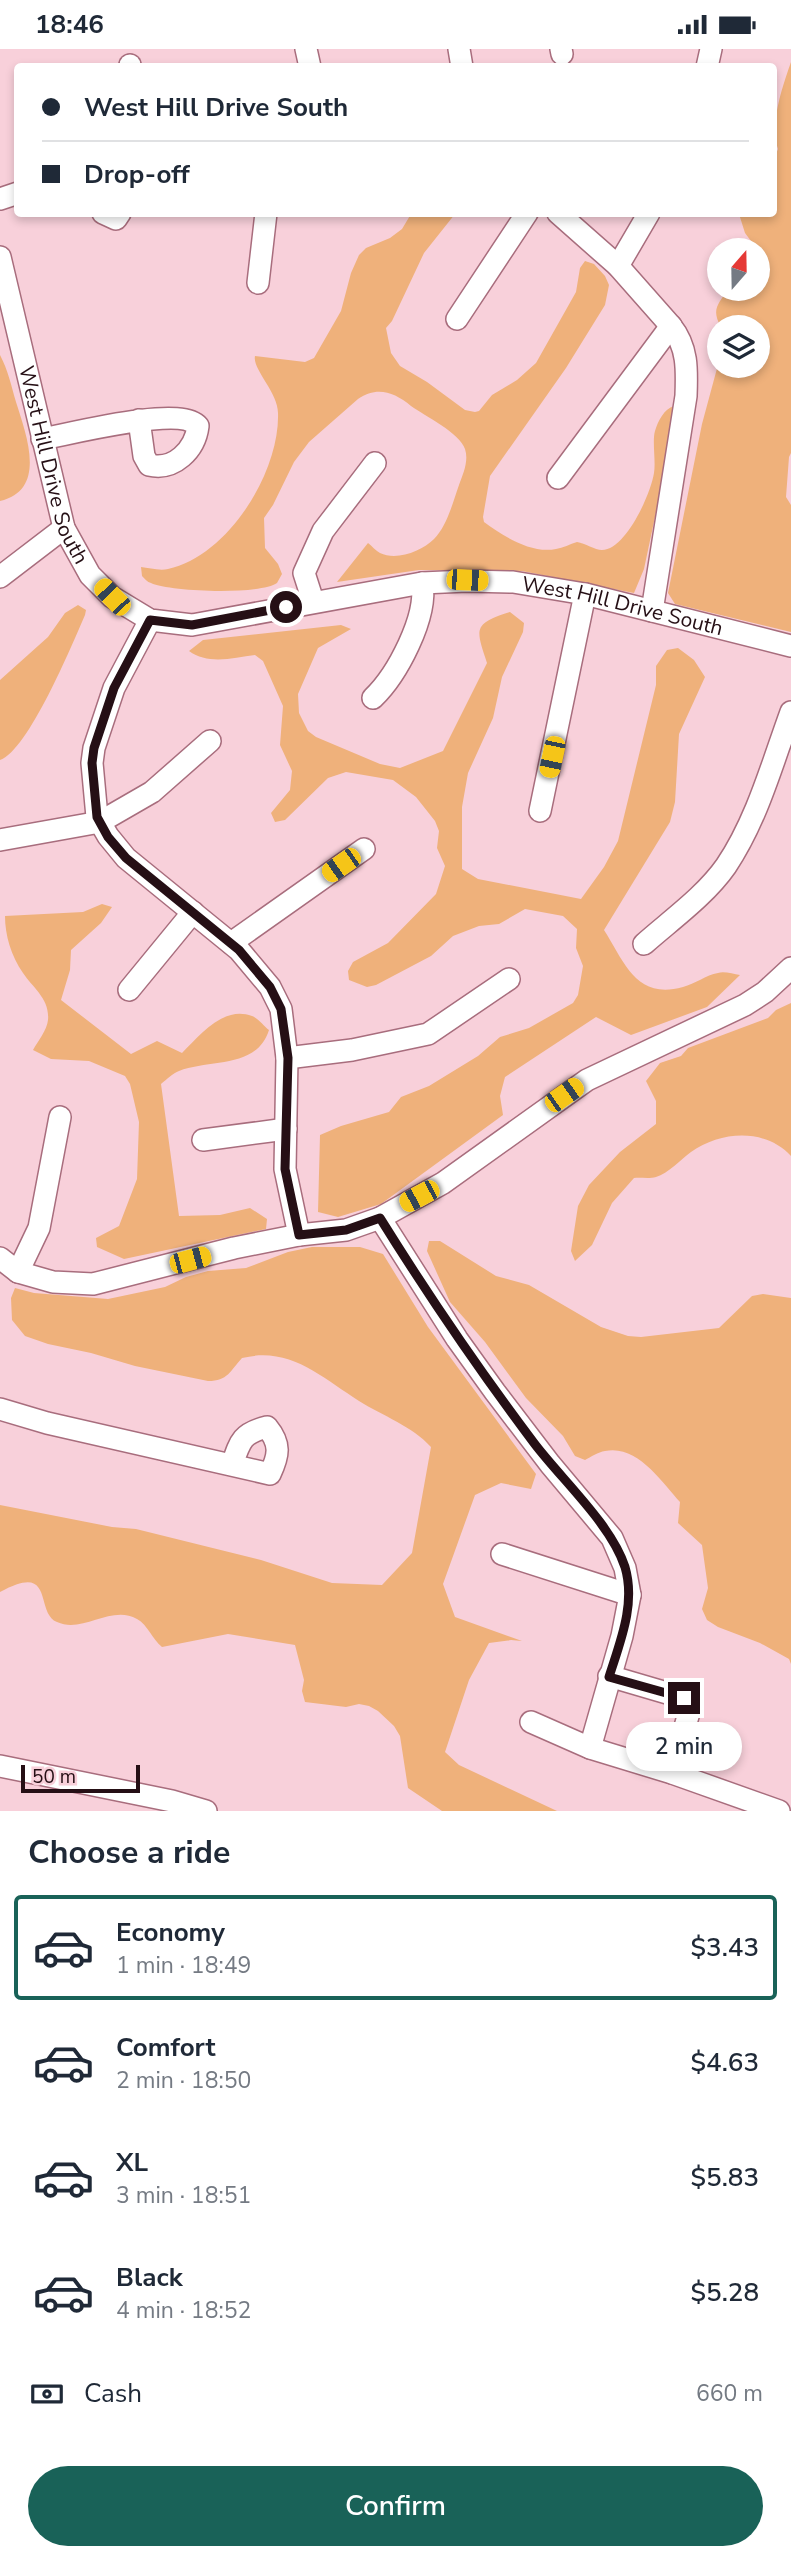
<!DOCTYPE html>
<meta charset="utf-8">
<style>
:root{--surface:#fff;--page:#f2f2f3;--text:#1f2937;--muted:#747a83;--line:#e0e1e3;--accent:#196258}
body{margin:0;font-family:"Nunito Sans",sans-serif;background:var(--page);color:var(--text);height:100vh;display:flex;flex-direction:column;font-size:26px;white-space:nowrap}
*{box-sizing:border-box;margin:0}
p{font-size:23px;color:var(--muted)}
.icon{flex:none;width:38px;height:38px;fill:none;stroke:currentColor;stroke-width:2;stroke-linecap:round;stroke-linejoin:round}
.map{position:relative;height:1762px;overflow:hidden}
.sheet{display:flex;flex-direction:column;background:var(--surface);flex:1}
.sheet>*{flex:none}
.top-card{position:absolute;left:14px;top:14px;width:763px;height:154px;border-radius:7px;box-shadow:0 4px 10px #0003;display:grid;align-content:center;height:154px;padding:0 28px;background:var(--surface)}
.needle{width:46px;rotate:20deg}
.tools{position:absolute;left:707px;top:189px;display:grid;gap:14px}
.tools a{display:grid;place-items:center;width:63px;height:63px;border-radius:50%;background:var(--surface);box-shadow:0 4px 10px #0003;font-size:35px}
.scale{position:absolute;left:21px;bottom:18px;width:119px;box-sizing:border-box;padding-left:7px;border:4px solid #250f15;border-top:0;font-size:19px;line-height:24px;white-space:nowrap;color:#250f15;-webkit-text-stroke:5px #f8d0da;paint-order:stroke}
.end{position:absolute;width:32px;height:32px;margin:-16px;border:9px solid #250f15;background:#fff;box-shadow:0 0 0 4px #fff}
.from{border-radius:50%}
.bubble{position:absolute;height:49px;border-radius:24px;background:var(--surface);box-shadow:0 4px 10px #0003;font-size:23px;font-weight:600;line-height:49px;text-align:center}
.car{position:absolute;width:21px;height:42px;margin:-21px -10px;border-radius:9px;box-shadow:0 0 5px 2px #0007;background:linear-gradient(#f5c518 24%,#345 0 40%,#f5c518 0 76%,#345 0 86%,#f5c518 0)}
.top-card b{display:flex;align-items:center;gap:24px;height:66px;font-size:26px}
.top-card b+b{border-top:2px solid var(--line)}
.top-card i{width:18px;height:18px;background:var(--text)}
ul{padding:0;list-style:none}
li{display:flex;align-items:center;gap:21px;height:105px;margin:0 14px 10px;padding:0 14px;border:4px solid transparent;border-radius:7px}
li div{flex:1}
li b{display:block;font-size:26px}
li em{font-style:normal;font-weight:600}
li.active{border-color:var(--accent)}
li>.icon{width:63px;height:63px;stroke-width:1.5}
h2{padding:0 28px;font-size:32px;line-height:84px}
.pay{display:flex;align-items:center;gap:18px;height:77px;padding:0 28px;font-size:26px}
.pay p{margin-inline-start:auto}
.cta{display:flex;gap:14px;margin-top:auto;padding:14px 28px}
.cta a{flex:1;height:80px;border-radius:42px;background:var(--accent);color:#fff;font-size:28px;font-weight:600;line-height:80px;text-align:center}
.status{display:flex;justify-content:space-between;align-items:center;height:49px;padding:0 35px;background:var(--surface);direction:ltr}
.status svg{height:19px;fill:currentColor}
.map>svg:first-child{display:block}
.green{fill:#efb17b}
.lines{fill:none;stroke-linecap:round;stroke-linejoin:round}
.minor-casing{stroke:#a86d7d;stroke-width:24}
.minor{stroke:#fff;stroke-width:21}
.route{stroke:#250f15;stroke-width:9}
.labels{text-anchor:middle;stroke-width:7;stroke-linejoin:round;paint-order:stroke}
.street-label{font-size:21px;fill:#250f15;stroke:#f8d0da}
</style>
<div class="status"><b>18:46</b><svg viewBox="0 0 49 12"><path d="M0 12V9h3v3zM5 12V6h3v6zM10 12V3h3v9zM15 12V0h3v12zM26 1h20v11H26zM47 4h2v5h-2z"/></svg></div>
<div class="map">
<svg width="791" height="1762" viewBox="0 0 791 1762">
<rect width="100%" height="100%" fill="#f8d0da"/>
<path class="green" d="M791,13V404L789,408L786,448L791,456V583L675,555L668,544L702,375L719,312V317H758V278H721C711,260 718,256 728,240H758V201H750L754,196L745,184L739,165L774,164V110L778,100C769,76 783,36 791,13Z
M411,165H455L424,204L392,272L386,279L391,304L400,317L427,333L465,361L475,363L479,362L492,346L517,331L536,314L576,243L580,219L585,212L594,215L605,227L609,236L605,256L566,319L490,427L483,468L484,473C503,487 531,505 556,500C563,499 570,495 577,493C585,494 595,501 602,501C626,501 651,444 654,424C656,412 652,392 655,382C658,372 664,360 674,357L671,392L644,520L634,544L522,522L419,521L337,533L368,494C372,497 376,502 380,504C397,512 422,502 434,490C447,477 453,453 459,436C463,425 469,412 465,400C460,384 425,367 411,357C394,343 377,337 358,350L309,393L294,413L273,456L264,469L265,499L278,515L282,525L277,534C260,546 170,543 151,534C147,533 145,530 142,527L141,518C149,519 160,522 168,520C228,507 280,423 278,364C278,343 252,320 255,307L305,313L314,309L341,262L351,224L359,206L366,199L390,189L402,180Z
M0,306C8,321 11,336 16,353C26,385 48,441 0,452Z
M78,556L86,561L85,566C72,596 28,702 0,711V631L48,588L65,564Z
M510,563L524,574L523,583L502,628L493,669L468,724L462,758V820L478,830L581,850L604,818L618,792L656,636V617L667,601L678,599L694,611L705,628L679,685L675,753L670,773L604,881C625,914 636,951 683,938C695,935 706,926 718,924C724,922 733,925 740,926L707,958L631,986L596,968L505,1028L500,1047L503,1066L381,1155L338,1168L318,1163L320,1086L341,1077L389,1063L401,1048L429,1037L478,1007L500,988L529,979L573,954L578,946L583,917L576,899L577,880L563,867L525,860L499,875L479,877L453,887L431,907L376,936L367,938L349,931L348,922L353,913L388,894L436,845L445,817L437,799L439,782L435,772L416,748L393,731L346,723L328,729L285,771L275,773L271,764L290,741L292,722L280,696L283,657L263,612L255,606C233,609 208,616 189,602L203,591L341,576L351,580L318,599L298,645L299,664L308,682L316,688L380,715L400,719L443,702L487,614C476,580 472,575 510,563Z
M102,855L112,858L101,874L71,901L70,921L61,951L131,1005L157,992L182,1004C200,986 224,956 252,967C258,969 264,977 269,981C257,1020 210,1010 179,1022C173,1024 167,1030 161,1035L179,1167L220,1166L250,1159L267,1170L266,1180L124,1210L97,1198L96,1189L119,1177L137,1130L139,1073L130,1035L125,1027L89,1012L51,1010L33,1001C38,992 47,981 48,971C50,950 33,939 23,924C11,907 5,886 5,867L83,863Z
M791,954V1107C765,1079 721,1082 691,1103C681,1110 668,1125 656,1128C649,1130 640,1128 634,1129L612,1154L592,1196L575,1212L571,1202L578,1157L589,1136L620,1103L656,1075V1052L646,1032L660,1014L681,1007L688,999L768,969L776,961Z
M429,1192H440L496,1227L529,1236L601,1278L628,1287L641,1288L719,1279L752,1247L763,1245L791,1249V1615L789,1610L760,1594L718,1578L707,1571L702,1560L708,1539L702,1496L678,1474L680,1453C662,1433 637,1395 605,1402C598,1403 591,1408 585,1411L575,1407L563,1387L526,1349L485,1293L450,1253L427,1202Z
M312,1198H360L383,1205L428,1278L536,1425L531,1440L501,1434L475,1446L443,1535L455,1568L522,1592L511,1591L489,1594L469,1631L445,1703L459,1716L557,1762H442L408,1739L400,1687L394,1677L378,1662L369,1657L359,1655L346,1658L305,1653L302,1642L304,1631L295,1596L228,1585L162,1598C152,1590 148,1576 137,1570C111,1555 83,1585 57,1573C34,1563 56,1512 0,1543V1456L112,1478L136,1480L261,1511L332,1534L382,1536L412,1504L431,1398C412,1377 383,1367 359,1352C321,1328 290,1297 242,1309C230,1322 228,1332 208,1332L135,1317L91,1304L48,1295L25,1287L12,1271L11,1249L15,1239L34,1244L108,1250L165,1238L186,1228L208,1222L246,1219L288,1203Z"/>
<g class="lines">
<g class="minor-casing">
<g id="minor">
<path d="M306,0L310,18"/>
<path d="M459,0L462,18"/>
<path d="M561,0L562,5"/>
<path d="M130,16V18"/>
<path d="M707,18L711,0"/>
<path d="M0,150L18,144"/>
<path d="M103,164L116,170L120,164"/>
<path d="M558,164L618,217L671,277C688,298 687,321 686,347L652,562"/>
<path id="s1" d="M0,208L64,479L90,526L112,548L150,571L192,576L422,534L467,532L513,533L585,545L791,597"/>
<path d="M618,217L649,164"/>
<path d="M258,234L266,164"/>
<path d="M457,270L527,164"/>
<path d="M42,390C70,385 180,356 198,377C195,401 174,422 149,416L144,407L139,371"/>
<path d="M558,429L671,277"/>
<path d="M0,528L64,479"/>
<path d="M313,552L304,524L323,482L375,414"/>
<path d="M150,571L114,639L94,699L92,714L97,768L108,787L126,809L239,901L270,938L281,960L287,1009L285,1120L299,1186"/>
<path d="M373,649C397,626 428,568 422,534"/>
<path d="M540,762L585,545"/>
<path d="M0,791L100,773L152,743L210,692"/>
<path d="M231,894L364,800"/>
<path d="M644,895C671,871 705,847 726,817C757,771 772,715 791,663"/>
<path d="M129,941L193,863"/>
<path d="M287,1009L352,1001L428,985L509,930"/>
<path d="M203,1091L286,1080"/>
<path d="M380,1169L457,1290L495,1343L550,1415L612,1489L625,1519L630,1546L622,1587L590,1699"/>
<path d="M0,1209L18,1223L53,1233L93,1235L234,1199L299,1186L346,1181L380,1169L443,1134L587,1031L745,956L765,943L791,919"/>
<path d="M18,1223L39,1179L60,1068"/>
<path d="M0,1360L47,1374L270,1425C279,1406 281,1395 267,1378C242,1384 240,1392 232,1416"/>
<path d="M502,1505L630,1546"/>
<path d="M609,1627L684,1649L690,1660L672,1724"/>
<path d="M531,1673L590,1699L672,1724L779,1762"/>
<path d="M0,1717L172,1752L206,1762"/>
</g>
</g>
<use href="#minor" class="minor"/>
</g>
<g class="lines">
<path class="route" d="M286,558L192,576L150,571L114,639L94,699L92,714L97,768L108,788L126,809L239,901L270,938L281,960L288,1009L285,1120L299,1186L346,1181L380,1169C428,1246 479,1321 534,1394C562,1431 611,1475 625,1518C636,1555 620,1593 609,1628L684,1649"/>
</g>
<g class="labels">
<g class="street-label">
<text dy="7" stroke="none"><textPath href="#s1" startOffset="215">West Hill Drive South</textPath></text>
<text dy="7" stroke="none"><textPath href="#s1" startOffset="887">West Hill Drive South</textPath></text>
</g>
</g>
</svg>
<div class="tools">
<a><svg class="needle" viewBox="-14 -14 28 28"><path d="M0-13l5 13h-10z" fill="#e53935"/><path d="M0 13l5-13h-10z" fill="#747a83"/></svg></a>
<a><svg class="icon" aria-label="layers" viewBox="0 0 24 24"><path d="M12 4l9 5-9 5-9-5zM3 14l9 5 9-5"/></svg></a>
</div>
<div class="scale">50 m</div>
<i class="end from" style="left:286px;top:558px"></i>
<i class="end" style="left:684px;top:1649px"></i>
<div class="bubble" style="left:626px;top:1673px;width:116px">2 min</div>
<i class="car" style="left:467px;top:531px;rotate:92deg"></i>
<i class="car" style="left:112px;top:548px;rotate:316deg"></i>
<i class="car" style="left:552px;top:708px;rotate:192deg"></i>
<i class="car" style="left:341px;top:816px;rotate:235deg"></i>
<i class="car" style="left:564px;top:1046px;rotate:55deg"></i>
<i class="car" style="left:419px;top:1147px;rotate:242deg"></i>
<i class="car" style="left:190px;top:1211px;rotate:75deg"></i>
<div class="top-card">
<b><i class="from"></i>West Hill Drive South</b>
<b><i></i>Drop-off</b>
</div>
</div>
<section class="sheet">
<h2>Choose a ride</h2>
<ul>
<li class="active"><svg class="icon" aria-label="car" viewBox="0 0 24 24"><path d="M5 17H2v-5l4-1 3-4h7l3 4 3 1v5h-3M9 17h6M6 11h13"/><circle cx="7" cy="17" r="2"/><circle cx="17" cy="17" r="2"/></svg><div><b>Economy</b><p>1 min · 18:49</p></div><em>$3.43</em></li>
<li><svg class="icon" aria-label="car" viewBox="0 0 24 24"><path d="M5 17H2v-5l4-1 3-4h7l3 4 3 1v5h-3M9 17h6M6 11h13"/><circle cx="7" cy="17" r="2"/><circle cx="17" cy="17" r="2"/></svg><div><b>Comfort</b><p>2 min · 18:50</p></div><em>$4.63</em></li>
<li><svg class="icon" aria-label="car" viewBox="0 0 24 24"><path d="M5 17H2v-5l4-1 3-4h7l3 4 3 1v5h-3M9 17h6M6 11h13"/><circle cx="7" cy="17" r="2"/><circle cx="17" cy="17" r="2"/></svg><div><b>XL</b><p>3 min · 18:51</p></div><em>$5.83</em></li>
<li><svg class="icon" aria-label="car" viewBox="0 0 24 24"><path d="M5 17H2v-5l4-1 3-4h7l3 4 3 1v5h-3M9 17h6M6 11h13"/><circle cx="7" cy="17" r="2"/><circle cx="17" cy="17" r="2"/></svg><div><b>Black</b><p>4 min · 18:52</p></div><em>$5.28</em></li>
</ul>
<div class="pay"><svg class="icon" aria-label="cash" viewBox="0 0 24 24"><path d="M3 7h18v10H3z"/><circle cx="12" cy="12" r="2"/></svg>Cash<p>660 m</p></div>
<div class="cta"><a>Confirm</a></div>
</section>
